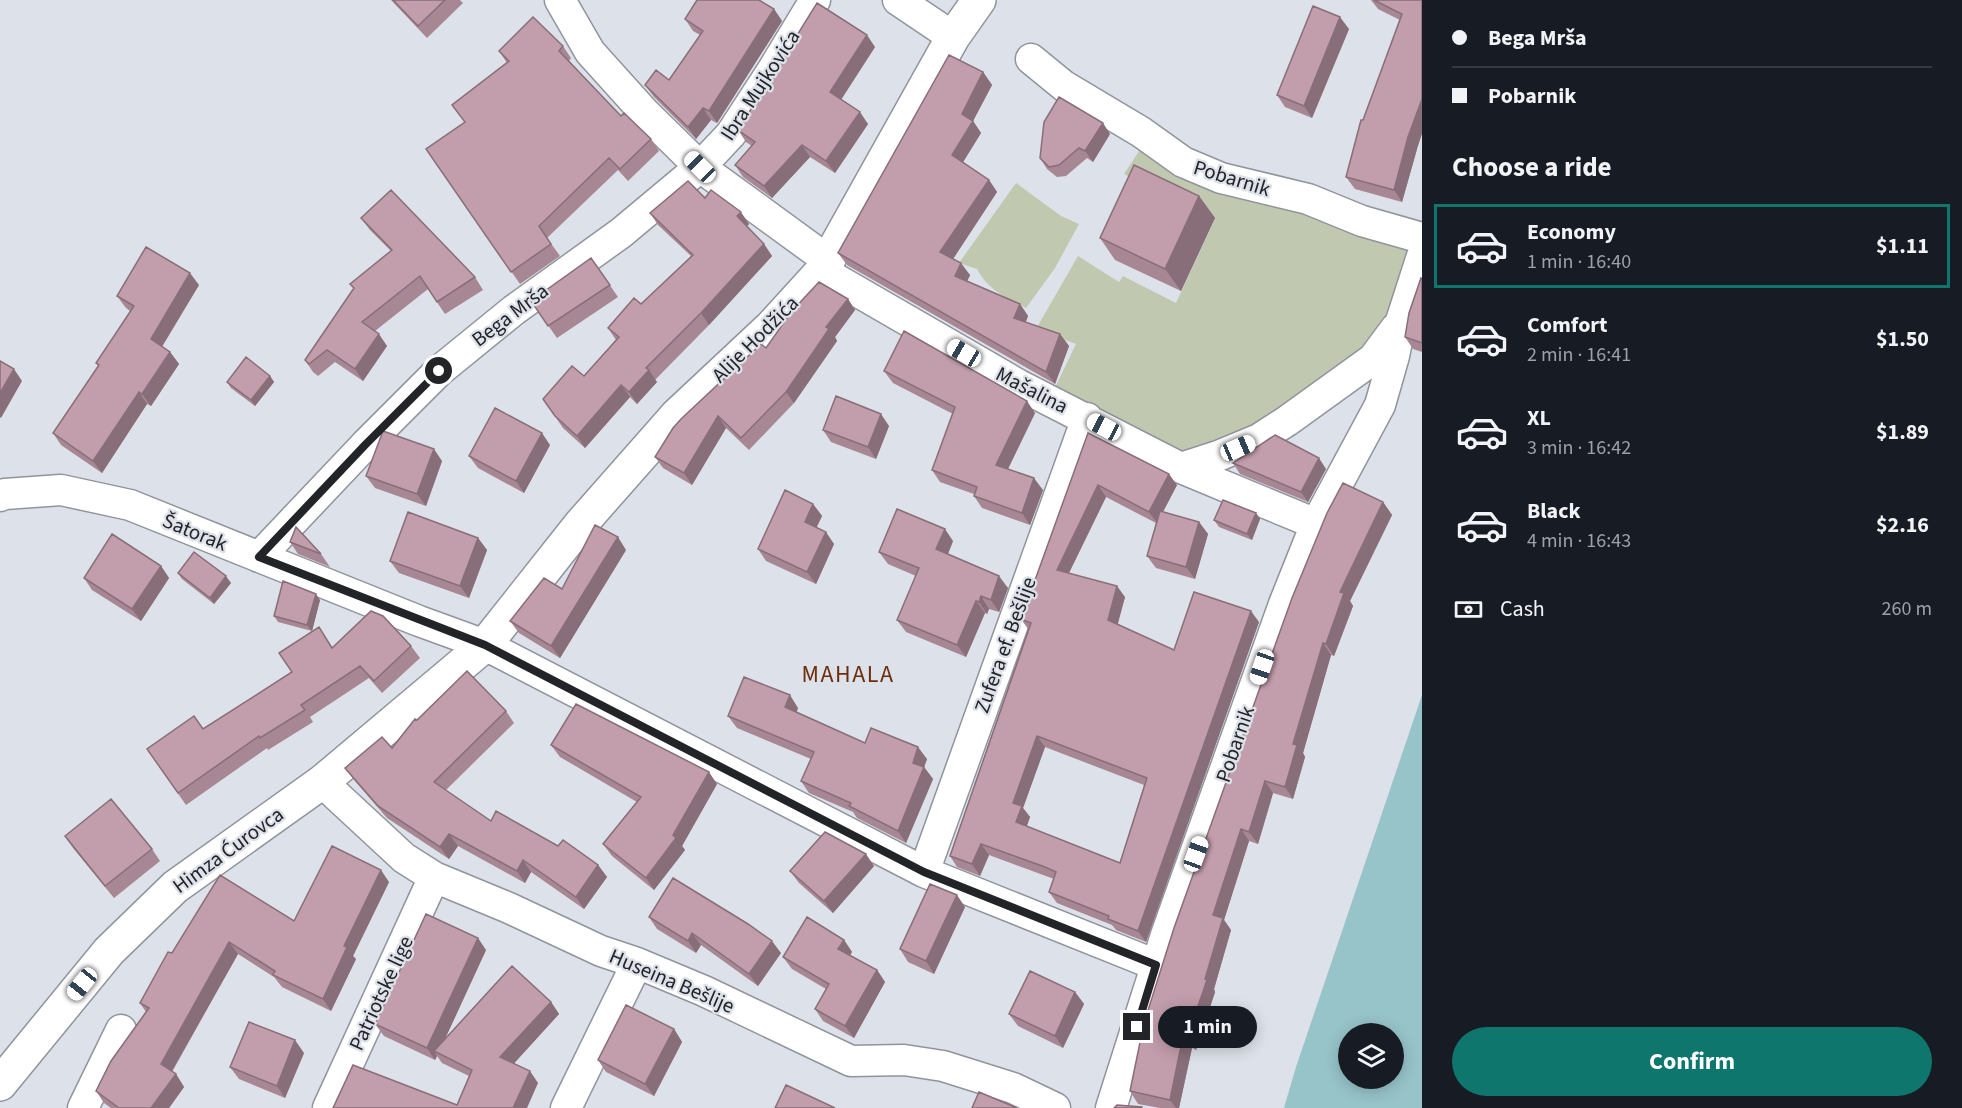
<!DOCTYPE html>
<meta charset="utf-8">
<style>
:root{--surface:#171b24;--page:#20242c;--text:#f1f3f6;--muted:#9ea1a6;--line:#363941;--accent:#0f766e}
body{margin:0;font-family:"Source Sans 3",sans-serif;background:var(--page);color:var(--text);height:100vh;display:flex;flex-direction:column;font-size:22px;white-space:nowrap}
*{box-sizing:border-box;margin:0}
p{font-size:20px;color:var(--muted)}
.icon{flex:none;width:33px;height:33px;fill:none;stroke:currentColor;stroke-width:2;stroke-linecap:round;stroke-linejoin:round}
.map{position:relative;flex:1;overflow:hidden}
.panel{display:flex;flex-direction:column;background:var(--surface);width:540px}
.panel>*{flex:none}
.banner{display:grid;align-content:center;height:132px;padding:0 30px;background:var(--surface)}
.controls{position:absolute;left:1338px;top:1023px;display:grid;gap:12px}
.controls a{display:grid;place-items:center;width:66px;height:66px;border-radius:50%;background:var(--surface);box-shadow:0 3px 15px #0003;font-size:30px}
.end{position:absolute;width:27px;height:27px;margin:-14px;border:8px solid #232427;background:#fff;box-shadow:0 0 0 3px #fff}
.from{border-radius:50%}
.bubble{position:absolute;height:42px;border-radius:21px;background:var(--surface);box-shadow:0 3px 15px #0003;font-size:20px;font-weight:700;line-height:42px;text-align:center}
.car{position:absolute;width:18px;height:36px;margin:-18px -9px;border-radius:8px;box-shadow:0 0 4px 2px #0007;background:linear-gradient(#fff 24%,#345 0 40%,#fff 0 76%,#345 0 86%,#fff 0)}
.banner b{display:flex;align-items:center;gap:21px;height:57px;font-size:22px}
.banner b+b{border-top:2px solid var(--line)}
.banner i{width:15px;height:15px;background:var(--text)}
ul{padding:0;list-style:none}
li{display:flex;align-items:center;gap:18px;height:84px;margin:0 12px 9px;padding:0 18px;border:3px solid transparent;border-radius:0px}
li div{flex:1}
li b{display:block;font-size:22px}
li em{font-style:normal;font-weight:700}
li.current{border-color:var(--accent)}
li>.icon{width:54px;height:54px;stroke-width:1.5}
h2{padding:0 30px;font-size:27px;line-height:72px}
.pay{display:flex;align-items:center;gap:15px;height:66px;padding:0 30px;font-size:22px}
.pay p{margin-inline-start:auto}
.action{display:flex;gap:12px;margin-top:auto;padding:12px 30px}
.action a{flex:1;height:69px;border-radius:36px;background:var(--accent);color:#fff;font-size:24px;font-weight:700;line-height:69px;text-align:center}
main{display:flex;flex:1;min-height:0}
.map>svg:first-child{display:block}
.green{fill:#c0c9af}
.water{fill:#97c4c9;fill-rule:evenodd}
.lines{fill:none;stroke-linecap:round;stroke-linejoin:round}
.minor-casing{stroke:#90949c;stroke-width:33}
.primary-casing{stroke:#90949c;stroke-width:36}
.minor{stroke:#fff;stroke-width:30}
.primary{stroke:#fff;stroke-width:33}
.wall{fill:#a78793;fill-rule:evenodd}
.shaded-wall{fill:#886e78}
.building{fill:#c29dab;stroke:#886e78;stroke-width:1.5;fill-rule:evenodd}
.route{stroke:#232427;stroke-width:8}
.labels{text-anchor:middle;stroke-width:4.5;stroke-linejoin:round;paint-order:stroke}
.street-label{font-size:21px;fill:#232427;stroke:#dde1e9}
.quarter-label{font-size:24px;letter-spacing:1.5px;fill:#6d2f0b;stroke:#dde1e9}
</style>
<main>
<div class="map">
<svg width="1422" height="1108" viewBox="0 0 1422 1108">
<rect width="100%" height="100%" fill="#dde1e9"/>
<path class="green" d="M1145,142L1422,244L1373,359L1181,468L1049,400L1076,344L1036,329L1078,256L1119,282L1123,276L1176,303L1215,219L1124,174Z
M1016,183L1061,216L1079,224L1055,268L1026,308C1006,298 988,290 977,269L959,263Z"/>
<path class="water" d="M1422,695V1108H1284L1296,1067ZM1348,1034H1394V1078H1348Z"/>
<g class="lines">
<g class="minor-casing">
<path id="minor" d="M560,0L590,52L645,113L700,167L829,261
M898,0L953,37
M1031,59L1064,86L1141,132L1183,162L1221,178L1308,199L1362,221L1422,238
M822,271L1019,385L1181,468L1316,524
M1181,468L1218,456L1259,439L1287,421L1373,359L1396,328
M0,496L5,494L61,490L130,505L419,621L485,645L924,872L1156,965
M259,557L366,444L439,371L514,310L621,233L700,167L731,134L772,71L815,0
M322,782L404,858L434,877L509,908L601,951L637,963L704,991L851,1061L904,1060L943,1066L1013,1088L1055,1108
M924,872L1087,418
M83,1108L121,1030
M328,1108L434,877
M566,1108L637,963
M1111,1108L1166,935L1284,604L1316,524L1380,405L1394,356L1401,321L1422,256"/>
</g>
<g class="primary-casing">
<path id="primary" d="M0,1084L109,951L175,887L322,782L485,645L580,525L677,415L771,327L822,271L953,37L979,0"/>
</g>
<use href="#minor" class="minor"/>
<use href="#primary" class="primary"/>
</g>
<path class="wall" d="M391,0H460L463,3L427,38Z
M1371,0H1422L1417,149L1402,202L1355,189L1346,177L1363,120L1400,20L1378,9Z
M774,9L782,21L717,123L711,120L696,139L654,97L645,85L669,80L700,35L693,31L685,19Z
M1349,29L1312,118L1285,107L1277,95Z
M563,46L571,58L569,61L621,116L651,139L659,151L628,181L618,170L547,238L560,256L520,284L426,149L465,122L452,105L507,63L499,51Z
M875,47L841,100L868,124L835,173L810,157L772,198L743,177L735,165L752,146L746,142L738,130Z
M983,72L992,85L973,121L981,133L963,162L989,180L997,192L953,259L970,275L967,281L1020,304L1028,316L1026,322L1060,334L1069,346L1055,384L847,265L838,253Z
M1110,134L1093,162L1087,158L1066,176L1057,177L1047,169L1040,158Z
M1199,196L1215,218L1181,291L1115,260L1100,238Z
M705,198L749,224L747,227L764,244L772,256L709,325L655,380L657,382L637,404L630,397L585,448L563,428L543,399L584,376L616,340L608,328L641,304L691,256L658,225L650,213Z
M361,218L475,277L483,290L445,314L428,289L375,331L387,346L363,381L335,362L318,376L313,372L305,360L391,251L370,230Z
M591,258L618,297L557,338L531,301Z
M1422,279V352L1413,349L1405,337Z
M199,285L162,347L170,352L179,364L151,406L147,404L102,473L61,445L53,433L98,366L96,363L130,311L126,308L117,296Z
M848,299L855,310L835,337L837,341L794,403L749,450L726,428L692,485L663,468L655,457L766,348Z
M884,371L1035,413L1008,469L1043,490L1030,525L982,508L974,496V494L940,482L932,470L953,414L893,383Z
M270,376L274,382L255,406L231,388L227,382Z
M889,426L876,459L831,442L823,430Z
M1088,433L1177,485L1163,512L1199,522L1208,534L1195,579L1156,568L1147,556L1156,523L1106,497L1069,573L1125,597L1117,624L1174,650L1259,622L1146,942L1116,930L1112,925L1057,903L1049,892L1054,879L989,855L980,876L957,867L950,856L1028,629L1021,619ZM1045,747L1144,785L1120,863L1027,826L1030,817L1023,808Z
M550,445L524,493L478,468L469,456Z
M442,461L426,506L375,488L366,476Z
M1233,463L1326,469L1308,502L1240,474Z
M1383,502L1392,515L1350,601L1353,606L1334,656L1331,655L1303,753L1305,757L1293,799L1273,793L1258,844L1249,841L1224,920L1231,930L1214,989L1215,992L1196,1050L1192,1048L1179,1108H1160L1138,1104L1130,1091L1144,1023Z
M813,504L822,516L817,527L834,544L816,584L766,561L758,549Z
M1256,513L1260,519L1252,540L1219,527L1214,520Z
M478,538L487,550L469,598L399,573L390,561Z
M953,541L948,554L1008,588L999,612L989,609L987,614L985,613L966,657L906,632L897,620L916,576L888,564L879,552Z
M290,542L321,554L330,567L298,554Z
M626,550L560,658L519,633L510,621Z
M161,566L169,578L141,621L92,590L84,578Z
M178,573L231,583L214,604L182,579Z
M320,600L312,631L278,622L274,616Z
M411,646L420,658L382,693L369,678L310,717L313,722L268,750L267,748L186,805L147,749L203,729L333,648Z
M798,708L796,712L865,743L927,759L924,767L933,779L906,843L857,818L853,812L809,793L801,781L811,759L737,728L728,716Z
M506,711L514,723L446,790L491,821L558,846L598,865L607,877L584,909L531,872L525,883L458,846L449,859L387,818L354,780L345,768L392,748L417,720Z
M551,745L717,784L682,846L685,850L654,890L612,856L603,844L637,802L560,757Z
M65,836L152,849L160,861L114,898L73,848Z
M874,866L833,913L799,883L790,871Z
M389,882L353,956L356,959L331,1011L282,987L274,977L238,954L172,1072L176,1074L184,1087L169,1108H111L104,1103L96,1091L146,1012L140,1003L172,953L294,921Z
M965,907L934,974L908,962L900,949Z
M649,917L781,953L758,986L701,945L696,953L657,929Z
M844,940L852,952L850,955L877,970L885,982L854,1038L823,1021L815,1009L826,989L792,969L783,957Z
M486,950L445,1039L551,1002L559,1014L514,1063L538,1083L457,1105L469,1076L442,1063L437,1056L435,1060L384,1036L375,1024Z
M1075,992L1084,1004L1063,1048L1018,1026L1009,1014Z
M674,1029L682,1042L654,1096L606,1072L598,1060Z
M304,1053L285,1098L239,1079L230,1067Z"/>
<path class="shaded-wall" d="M774,9L782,21L717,123L709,111Z
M1340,17L1349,29L1312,118L1304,106Z
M867,35L875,47L838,104L830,92Z
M983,72L992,85L973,121L981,133L960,167L952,155L962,114Z
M1422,99V134L1417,149L1402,202L1394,190L1408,137Z
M703,108L711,120L696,139L688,127Z
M860,112L868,124L835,173L826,161Z
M1103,123L1110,134L1093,162L1085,151Z
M802,145L810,157L772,198L764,186Z
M989,180L997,192L949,265L940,252Z
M1199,196L1215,218L1181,291L1165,269Z
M741,212L749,224L745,228L737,216Z
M764,244L772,256L709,325L701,313Z
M961,263L970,275L964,288L955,276Z
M190,273L199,285L159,351L151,339Z
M848,299L855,310L835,337L837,341L794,403L786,392L826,327Z
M1020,304L1028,316L1022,330L1014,318Z
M379,334L387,346L363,381L355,369Z
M1060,334L1069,346L1055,384L1046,372Z
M170,352L179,364L151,406L142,394Z
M14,369L22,381L1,418L0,417V393Z
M649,370L657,382L637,404L629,392Z
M270,376L274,382L255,406L251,400Z
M621,385L630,397L585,448L577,436Z
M139,392L147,404L102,473L93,461Z
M1027,401L1035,413L1004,477L996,465Z
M881,414L889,426L876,459L868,447Z
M718,416L726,428L692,485L684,473Z
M542,433L550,445L524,493L516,481Z
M434,449L442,461L426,506L417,494Z
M1319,458L1326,469L1308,502L1301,492Z
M1169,474L1177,485L1157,523L1149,512Z
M1034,478L1043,490L1030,525L1022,513Z
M1098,485L1106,497L1065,581L1057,570Z
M1383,502L1392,515L1350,601L1353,606L1334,656L1326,644L1340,592Z
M813,504L822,516L813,534L805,522Z
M1256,513L1260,519L1252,540L1247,534Z
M1199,522L1208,534L1195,579L1186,567Z
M945,529L953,541L945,561L936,549Z
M826,532L834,544L816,584L807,572Z
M618,537L626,550L560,658L551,646Z
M478,538L487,550L469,598L460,586Z
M161,566L169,578L141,621L132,609Z
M226,576L231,583L214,604L210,598Z
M999,576L1008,588L999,612L991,600Z
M1117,586L1125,597L1116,631L1108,620Z
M316,594L320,600L312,631L307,625Z
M981,596L989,609L987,614L979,602Z
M976,601L985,613L966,657L957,645Z
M1251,611L1259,622L1146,942L1138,931Z
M1323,643L1331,655L1303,753L1305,757L1293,799L1285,787L1293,744Z
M790,695L798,708L794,719L785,707Z
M1037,736L1045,747L1023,808L1030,817L1024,833L1016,822L1013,803Z
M918,747L927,759L921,775L913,763Z
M924,767L933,779L906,843L898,831Z
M709,772L717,784L682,846L685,850L654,890L646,878L673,835Z
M1265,781L1273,793L1258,844L1249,832Z
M1241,829L1249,841L1224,920L1231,930L1214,989L1215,992L1196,1050L1187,1038L1205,979L1213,915Z
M449,834L458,846L449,859L440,847Z
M981,844L989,855L980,876L972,864Z
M866,854L874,866L833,913L824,901Z
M523,860L531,872L525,883L517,871Z
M598,865L607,877L584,909L576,897Z
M381,870L389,882L353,956L356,959L331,1011L323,999L344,946Z
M957,895L965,907L934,974L926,961Z
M692,933L701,945L696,953L688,941Z
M478,938L486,950L438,1054L434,1051L437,1056L435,1060L427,1048Z
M844,940L852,952L847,961L838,949Z
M772,941L781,953L758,986L749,974Z
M229,942L238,954L169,1076L161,1064Z
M877,970L885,982L854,1038L845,1026Z
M1075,992L1084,1004L1063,1048L1055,1036Z
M551,1002L559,1014L509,1069L500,1057Z
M674,1029L682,1042L654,1096L645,1084Z
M1183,1036L1192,1048L1179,1108H1176L1170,1100Z
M295,1040L304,1053L285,1098L277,1086Z
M530,1071L538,1083L527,1108H513Z
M176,1074L184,1087L169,1108H151Z"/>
<path class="building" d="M393,0H445L418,26Z
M697,0H759L774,9L709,111L703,108L688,127L645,85L656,70L669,80L703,31L685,19Z
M1374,0H1422V99L1408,137L1394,190L1346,177L1361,120H1363L1402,14Z
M817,3L867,35L830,92L860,112L826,161L802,145L764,186L735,165L755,142L738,130Z
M1313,6L1340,17L1304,106L1277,95Z
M533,17L563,46L559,51L621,116L624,113L651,139L620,169L609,158L539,226L551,244L511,272L426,149L465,122L452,105L509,61L499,51Z
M949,55L983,72L962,114L973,121L952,155L989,180L940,252L961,263L955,276L1020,304L1014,318L1060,334L1046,372L838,253Z
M1059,97L1103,123L1085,151L1079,148L1059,165L1049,167L1040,158L1044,122Z
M1134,165L1199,196L1165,269L1100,238Z
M688,181L705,198L711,190L741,212L737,216L764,244L701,313L646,368L649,370L629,392L621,385L577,436L555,416L543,399L572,366L584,376L619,337L608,328L634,298L641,304L693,255L650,213Z
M391,190L475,277L437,302L420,276L362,322L379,334L355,369L327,350L309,364L305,360L354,288L350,284L392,250L361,218Z
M146,247L190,273L151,339L170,352L142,394L139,392L93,461L53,433L99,365L96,363L134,306L117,296Z
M591,258L610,285L548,326L531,301Z
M1421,278L1422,279V343L1405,337L1409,313Z
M819,282L848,299L826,327L829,329L786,392L741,438L718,416L684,473L655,457L673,428L681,419L761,344L766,348L792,311Z
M904,331L1027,401L996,465L1034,478L1022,513L974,496L977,487L932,470L955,407L884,371Z
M246,357L270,376L251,400L227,382Z
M0,361L14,369L0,393Z
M836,396L881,414L868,447L823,430Z
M495,408L542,433L516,481L469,456Z
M383,431L434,449L417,494L366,476Z
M1088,433L1169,474L1149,512L1098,485L1057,570L1117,586L1108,620L1174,650L1194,592L1251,611L1138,931L1108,919L1109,916L1049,892L1056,872L1045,867L981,844L972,864L950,856L1031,623L1021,619ZM1037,736L1147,778L1120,863L1016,822L1022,806L1013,803Z
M1275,435L1319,458L1301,492L1233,463Z
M1343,483L1383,502L1340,592L1344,593L1326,644L1323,643L1293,744L1297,745L1285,787L1265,781L1249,832L1241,829L1213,915L1223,918L1205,979L1207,980L1187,1038L1183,1036L1170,1100L1130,1091L1144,1023L1174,928L1292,598L1327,513Z
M785,490L813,504L805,522L826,532L807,572L758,549Z
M1223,500L1256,513L1247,534L1214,520Z
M897,509L945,529L936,549L999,576L991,600L981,596L979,602L976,601L957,645L897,620L919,568L879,552Z
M1160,511L1199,522L1186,567L1147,556Z
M408,512L478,538L460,586L390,561Z
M595,525L618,537L551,646L510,621L544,578L562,589Z
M296,527L321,554L290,542Z
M112,534L161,566L132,609L84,578Z
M194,552L226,576L210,598L178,573Z
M283,581L316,594L307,625L274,616Z
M371,611L383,616L411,646L374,681L360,666L301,705L305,710L260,738L259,736L178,793L147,749L194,716L203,729L292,672L279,653L319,627L332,648Z
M467,671L506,711L434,782L491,821L496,811L558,846L563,840L598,865L576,897L523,860L517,871L449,834L440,847L378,806L345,768L382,737L392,748L415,719L417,720Z
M744,677L790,695L785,707L865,743L871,728L918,747L913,763L924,767L898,831L849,806L851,803L801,781L814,752L728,716Z
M576,704L709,772L673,835L676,838L646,878L603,844L641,797L551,745Z
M111,799L152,849L105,886L65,836Z
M825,832L866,854L824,901L790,871Z
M332,846L381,870L344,946L347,947L323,999L273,975L275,971L229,942L161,1064L176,1074L151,1108H119L96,1091L111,1061L149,1008L140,1003L168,952L172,953L220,875L294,921Z
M673,878L748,924L772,941L749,974L692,933L688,941L649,917Z
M930,884L957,895L926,961L900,949Z
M426,914L478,938L427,1048L375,1024Z
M807,917L844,940L838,949L877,970L845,1026L815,1009L829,984L783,957Z
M512,966L551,1002L500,1057L530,1071L513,1108H333L353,1065L457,1105L472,1070L434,1051Z
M1030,971L1075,992L1055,1036L1009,1014Z
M626,1005L674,1029L645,1084L598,1060Z
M249,1022L295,1040L277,1086L230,1067Z
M786,1085L835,1108H775Z
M979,1092L1017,1108H972Z
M1117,1105L1142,1107V1108H1114Z"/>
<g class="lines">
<path class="route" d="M439,371L366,444L259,557L485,645L924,872L1156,965L1137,1027"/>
</g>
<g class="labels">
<g class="street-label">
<text transform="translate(760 85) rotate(-57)" y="7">Ibra Mujkovića</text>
<text transform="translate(1232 178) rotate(17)" y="7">Pobarnik</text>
<text transform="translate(510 315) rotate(-37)" y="7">Bega Mrša</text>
<text transform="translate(755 339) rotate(-45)" y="7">Alije Hodžića</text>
<text transform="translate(1032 390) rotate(27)" y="7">Mašalina</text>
<text transform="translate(195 532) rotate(22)" y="7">Šatorak</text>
<text transform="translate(1005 645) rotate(-70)" y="7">Zufera ef. Bešlije</text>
<text transform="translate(1235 744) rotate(-71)" y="7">Pobarnik</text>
<text transform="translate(228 850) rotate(-36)" y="7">Himza Ćurovca</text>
<text transform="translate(672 981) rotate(23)" y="7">Huseina Bešlije</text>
<text transform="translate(381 993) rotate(-65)" y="7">Patriotske lige</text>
</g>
<g class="quarter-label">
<text x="848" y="682">MAHALA</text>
</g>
</g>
</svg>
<div class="controls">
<a><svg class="icon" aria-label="layers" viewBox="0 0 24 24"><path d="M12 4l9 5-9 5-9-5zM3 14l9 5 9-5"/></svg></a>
</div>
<i class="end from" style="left:439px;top:371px"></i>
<i class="end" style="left:1137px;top:1027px"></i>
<div class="bubble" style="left:1158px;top:1006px;width:99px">1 min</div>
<i class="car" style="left:700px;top:167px;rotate:315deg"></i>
<i class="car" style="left:964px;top:353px;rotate:300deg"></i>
<i class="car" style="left:1104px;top:427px;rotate:298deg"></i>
<i class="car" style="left:1238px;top:448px;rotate:67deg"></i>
<i class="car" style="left:1262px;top:667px;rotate:199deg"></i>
<i class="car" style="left:1196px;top:854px;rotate:20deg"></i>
<i class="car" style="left:82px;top:984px;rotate:219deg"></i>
</div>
<section class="panel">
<div class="banner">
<b><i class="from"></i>Bega Mrša</b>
<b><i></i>Pobarnik</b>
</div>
<h2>Choose a ride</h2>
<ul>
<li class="current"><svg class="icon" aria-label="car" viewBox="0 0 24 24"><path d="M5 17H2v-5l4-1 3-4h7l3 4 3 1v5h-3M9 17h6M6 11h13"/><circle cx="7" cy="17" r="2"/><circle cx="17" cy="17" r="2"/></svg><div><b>Economy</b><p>1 min · 16:40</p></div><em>$1.11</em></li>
<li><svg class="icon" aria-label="car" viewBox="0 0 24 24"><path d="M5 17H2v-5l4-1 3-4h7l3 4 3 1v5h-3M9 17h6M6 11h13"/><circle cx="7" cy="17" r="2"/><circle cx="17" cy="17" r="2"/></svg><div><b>Comfort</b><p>2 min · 16:41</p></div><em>$1.50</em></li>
<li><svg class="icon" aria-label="car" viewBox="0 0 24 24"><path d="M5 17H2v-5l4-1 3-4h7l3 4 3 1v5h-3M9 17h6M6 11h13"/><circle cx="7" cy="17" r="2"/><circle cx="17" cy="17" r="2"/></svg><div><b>XL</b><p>3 min · 16:42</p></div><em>$1.89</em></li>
<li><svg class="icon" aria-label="car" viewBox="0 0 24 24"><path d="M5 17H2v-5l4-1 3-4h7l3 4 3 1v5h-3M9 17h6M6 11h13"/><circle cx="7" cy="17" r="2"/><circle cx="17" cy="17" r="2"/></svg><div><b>Black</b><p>4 min · 16:43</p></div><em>$2.16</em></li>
</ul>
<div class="pay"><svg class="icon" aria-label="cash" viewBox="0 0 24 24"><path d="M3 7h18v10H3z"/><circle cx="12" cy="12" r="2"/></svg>Cash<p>260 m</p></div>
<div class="action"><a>Confirm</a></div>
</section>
</main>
